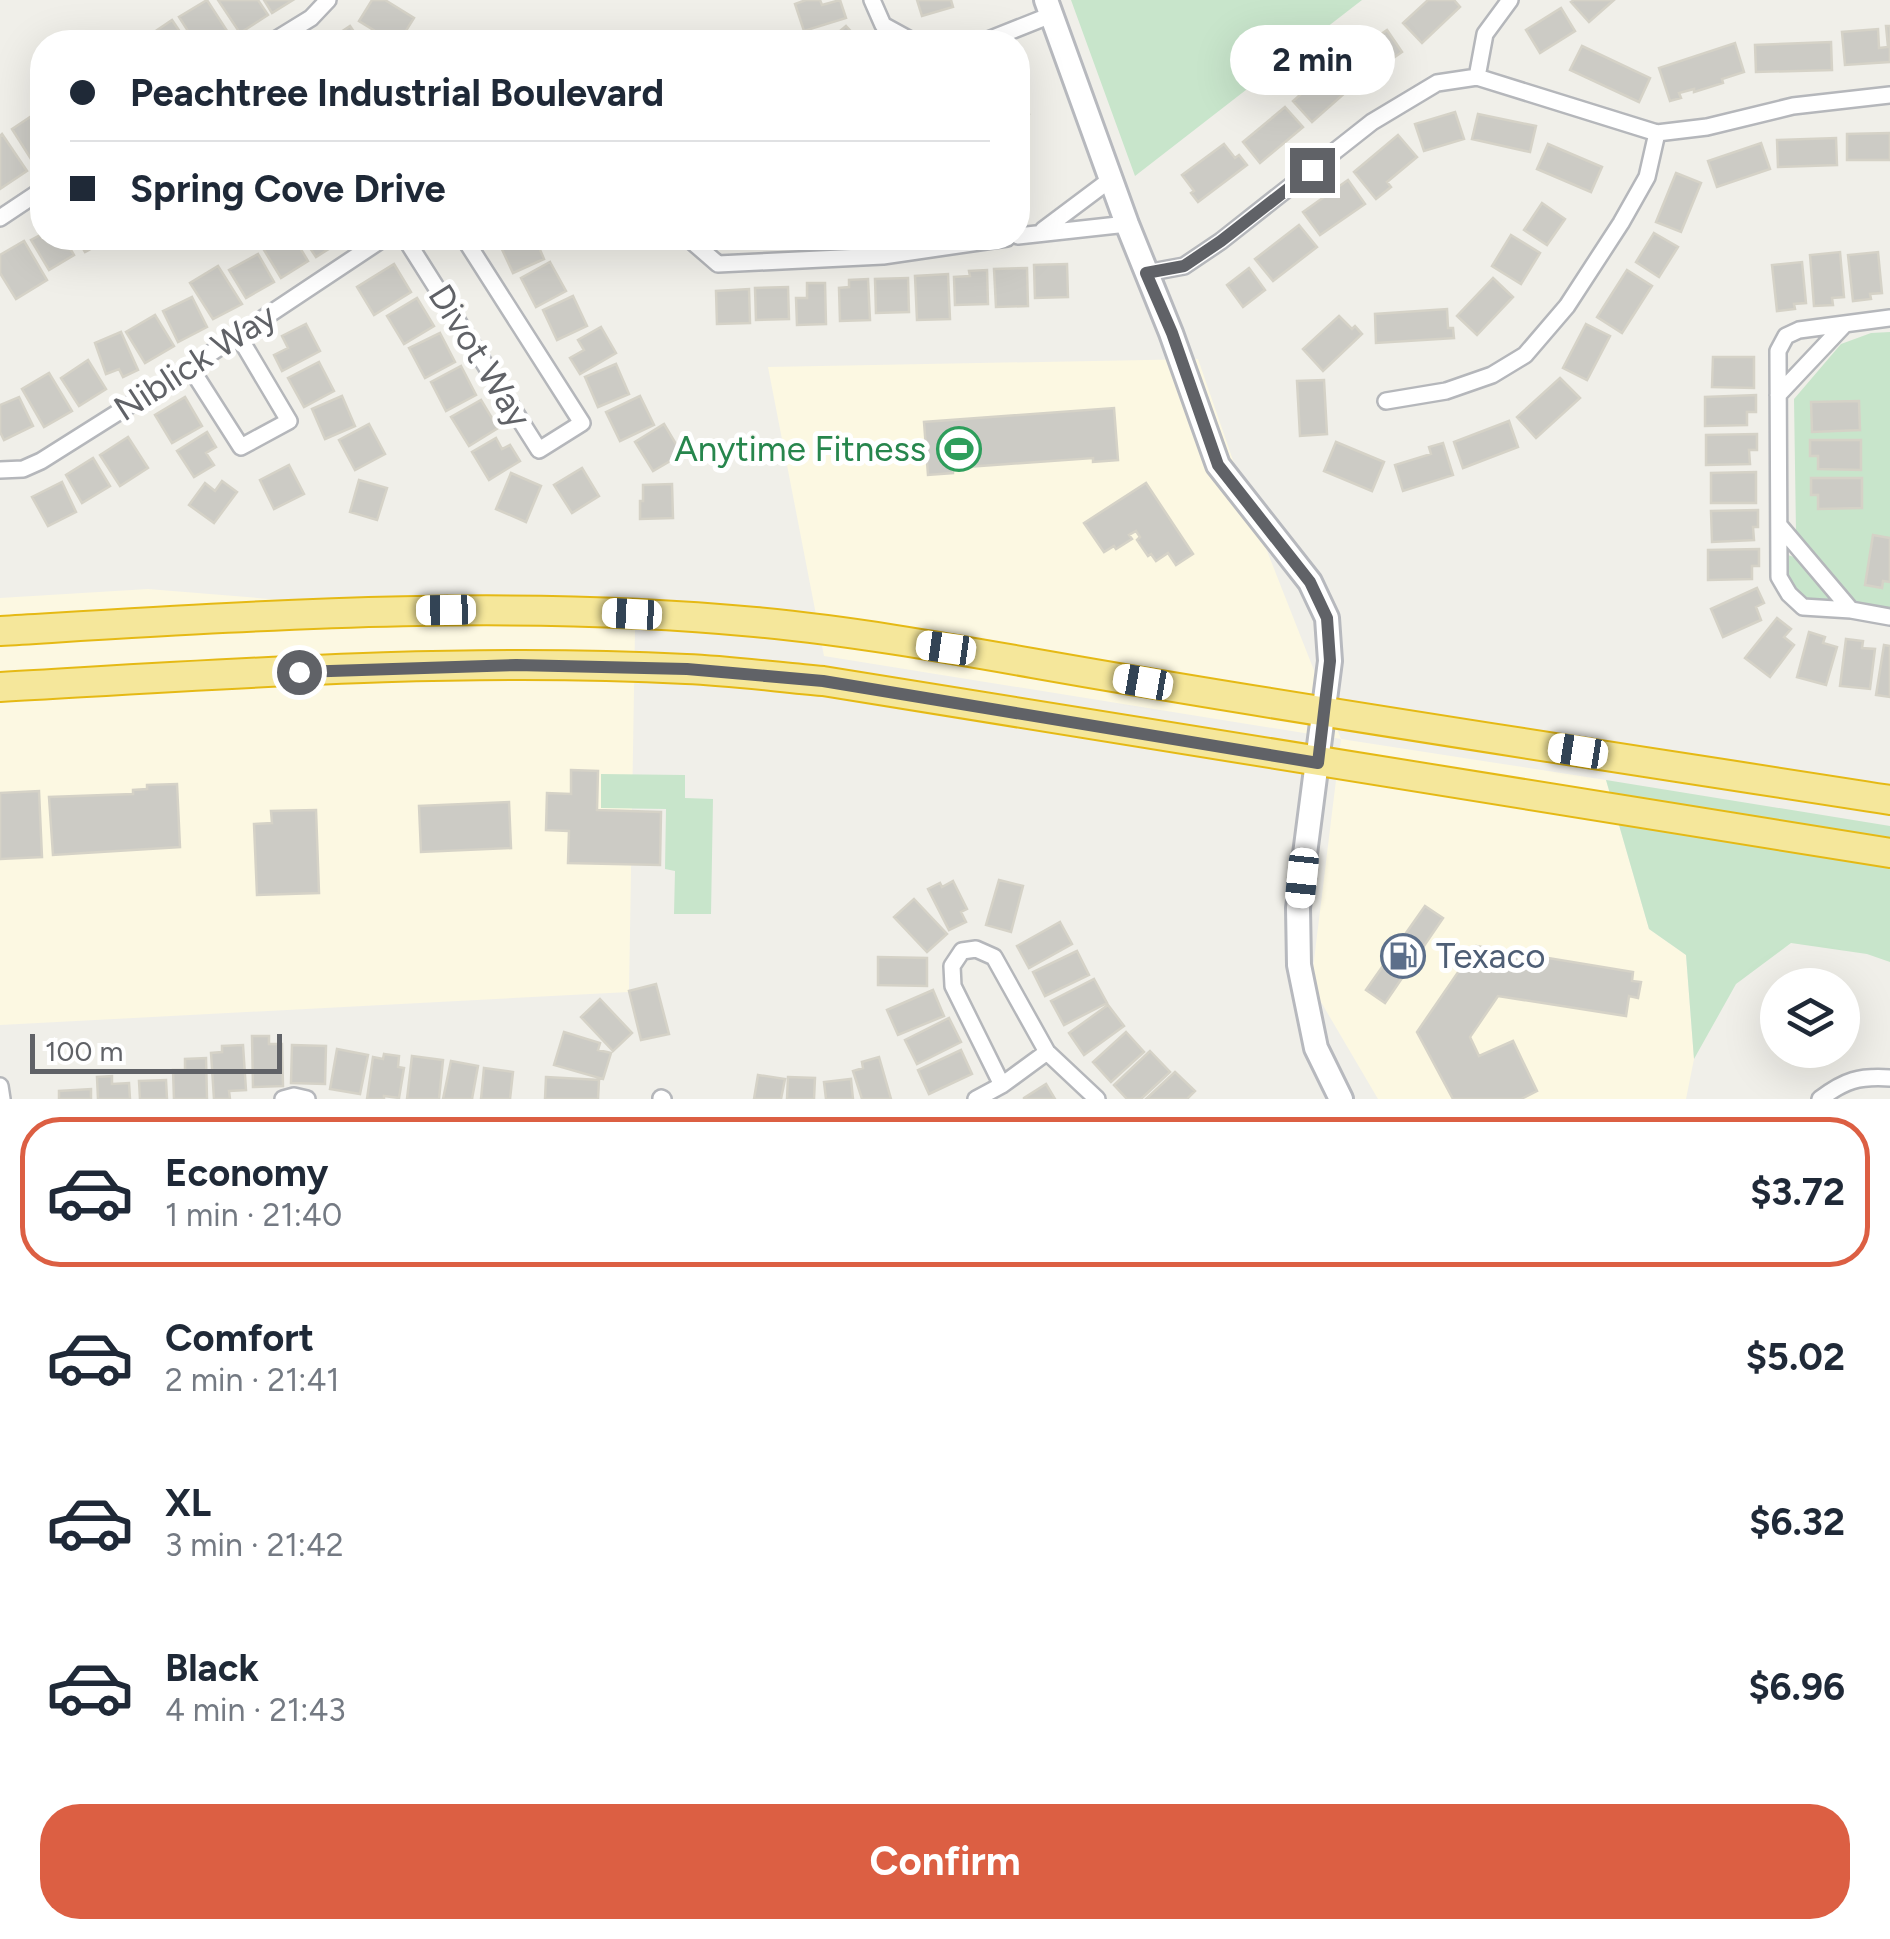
<!DOCTYPE html>
<meta charset="utf-8">
<style>
:root{--surface:#fff;--page:#f2f2f3;--text:#1f2937;--muted:#747a83;--line:#e0e1e3;--accent:#dc5f43}
body{margin:0;font-family:Figtree,sans-serif;background:var(--page);color:var(--text);height:100vh;display:flex;flex-direction:column;font-size:38px;white-space:nowrap}
*{box-sizing:border-box;margin:0}
p{font-size:32px;color:var(--muted)}
.icon{flex:none;width:55px;height:55px;fill:none;stroke:currentColor;stroke-width:2;stroke-linecap:round;stroke-linejoin:round}
.map{position:relative;height:1099px;overflow:hidden}
.sheet{display:flex;flex-direction:column;background:var(--surface);flex:1}
.sheet>*{flex:none}
.hud{position:absolute;left:30px;top:30px;width:1000px;height:220px;border-radius:40px;box-shadow:0 10px 40px #0002;display:grid;align-content:center;height:220px;padding:0 40px;background:var(--surface)}
.buttons{position:absolute;left:1760px;top:968px;display:grid;gap:20px}
.buttons a{display:grid;place-items:center;width:100px;height:100px;border-radius:50%;background:var(--surface);box-shadow:0 10px 40px #0002;font-size:50px}
.scale{position:absolute;left:30px;bottom:25px;width:252px;box-sizing:border-box;padding-left:10px;border:5px solid #606267;border-top:0;font-size:28px;line-height:35px;white-space:nowrap;color:#606267;-webkit-text-stroke:8px #fff;paint-order:stroke}
.end{position:absolute;width:45px;height:45px;margin:-22px;border:12px solid #606267;background:#fff;box-shadow:0 0 0 5px #fff}
.from{border-radius:50%}
.bubble{position:absolute;height:70px;border-radius:35px;background:var(--surface);box-shadow:0 10px 40px #0002;font-size:32px;font-weight:700;line-height:70px;text-align:center}
.car{position:absolute;width:30px;height:60px;margin:-30px -15px;border-radius:12px;box-shadow:0 0 8px 2px #0007;background:linear-gradient(#fff 24%,#345 0 40%,#fff 0 76%,#345 0 86%,#fff 0)}
.hud b{display:flex;align-items:center;gap:35px;height:95px;font-size:38px}
.hud b+b{border-top:2px solid var(--line)}
.hud i{width:25px;height:25px;background:var(--text)}
ul{padding:18px 0 0;list-style:none}
li{display:flex;align-items:center;gap:30px;height:150px;margin:0 20px 15px;padding:0 20px;border:5px solid transparent;border-radius:40px}
li div{flex:1}
li b{display:block;font-size:38px}
li em{font-style:normal;font-weight:700}
li.on{border-color:var(--accent)}
li>.icon{width:90px;height:90px;stroke-width:1.5}
.primary-button{display:flex;gap:20px;margin-top:auto;padding:20px 40px}
.primary-button a{flex:1;height:115px;border-radius:40px;background:var(--accent);color:#fff;font-size:40px;font-weight:700;line-height:115px;text-align:center}
.map>svg:first-child{display:block}
.commercial{fill:#fcf8e2}
.green{fill:#c8e5cb}
.building{fill:#cccbc5;stroke:#d5d2c7;stroke-width:2.5}
.lines{fill:none;stroke-linecap:round;stroke-linejoin:round}
.street-casing{stroke:#b5b7bb;stroke-width:20}
.secondary-casing{stroke:#b7b9be;stroke-width:28}
.highway-casing{stroke:#e5b914;stroke-width:32}
.street{stroke:#fff;stroke-width:15}
.secondary{stroke:#fff;stroke-width:22}
.highway{stroke:#f5e79b;stroke-width:28}
.route{stroke:#606267;stroke-width:12}
.labels{text-anchor:middle;stroke-width:10;stroke-linejoin:round;paint-order:stroke}
.street-label{font-size:35px;fill:#606267;stroke:#fff}
.leisure-label{font-size:35px;fill:#27864d;stroke:#fff;text-anchor:end}
.service-label{font-size:35px;fill:#4e5e75;stroke:#fff;text-anchor:start}
</style>
<div class="map">
<svg width="1890" height="1099" viewBox="0 0 1890 1099">
<rect width="100%" height="100%" fill="#f0efe9"/>
<path class="commercial" d="M1198,359L1245,495L1341,739L1606,780L1649,929L1686,955L1694,1059L1686,1099H1378L1311,985L1341,739L824,656L768,367Z
M148,589L635,629L629,992L0,1025V598Z"/>
<path class="green" d="M1071,0H1362L1135,176Z
M1890,332V610L1852,603L1813,556L1796,532L1794,399L1841,344L1871,333Z
M1788,555L1794,557L1828,594V601C1799,604 1779,585 1788,555Z
M601,774L685,775V798L713,799L711,914H674L675,871L665,869L666,809L601,808Z
M1606,780L1890,826V962L1867,954L1791,943L1736,984L1694,1059L1686,955L1649,929Z"/>
<path class="building" d="M207,0L231,37L222,42H195L179,17Z
M218,0H258L268,15L240,33Z
M264,0H293L272,13Z
M372,0H385L414,18L399,42H393L359,21Z
M806,0H820L822,5L840,0L846,18L804,31L795,4Z
M917,0H951L953,7L922,16Z
M1428,0H1454L1460,7L1422,43L1403,23Z
M1574,0H1614L1589,22L1571,2Z
M1561,8L1575,31L1540,53L1526,30Z
M172,20L187,42H147L144,39Z
M350,26L361,42H326Z
M846,26L861,42H827Z
M1886,26H1890V62L1845,65L1842,32L1878,29L1879,48L1888,47Z
M1387,30L1402,52L1362,80L1347,58Z
M1831,42L1832,70L1756,72L1755,45Z
M1735,43L1744,72L1722,79L1723,83L1694,92V89L1679,93L1681,98L1670,101L1659,68Z
M1582,46L1650,78L1639,102L1570,70Z
M1335,64L1354,85L1312,122L1293,101Z
M1021,90L1029,114L1018,118V91Z
M1285,107L1303,127L1260,163L1243,142Z
M39,111L42,116V162L36,167L12,129Z
M1455,112L1464,139L1424,151L1415,124Z
M1478,114L1536,126L1530,152L1472,139Z
M1890,133V160H1847V134Z
M2,134L27,171L0,189V136Z
M1398,135L1417,157L1387,182L1391,187L1376,199L1354,172Z
M1836,138L1837,165L1778,167L1777,140Z
M1761,143L1770,169L1717,187L1708,161Z
M1224,144L1235,158L1239,155L1247,165L1198,202L1191,193L1194,191L1182,175Z
M1548,144L1602,167L1591,192L1537,169Z
M1676,173L1701,183L1681,232L1656,222Z
M1348,180L1365,204L1320,235L1303,212Z
M1542,203L1565,219L1547,245L1524,230Z
M1299,225L1317,247L1273,281L1255,259Z
M1654,233L1678,247L1659,277L1636,262Z
M42,234V238H64L74,255L49,270L31,240Z
M1511,235L1540,253L1521,284L1492,266Z
M77,238H111L85,252Z
M263,238H294L308,261L281,278L258,240Z
M303,238H342L343,240L316,257Z
M511,238H535L544,259L513,273L499,243Z
M24,241L47,280L16,299L0,273V255Z
M1840,252L1844,297L1832,298L1833,305L1814,306L1810,255Z
M1878,252L1882,293L1870,294L1871,299L1853,301L1848,255Z
M258,254L274,282L246,298L229,270Z
M550,262L566,291L536,307L521,278Z
M1802,262L1806,303L1794,304L1795,309L1777,311L1772,265Z
M394,264L411,292L374,315L357,287Z
M1067,264L1068,297L1035,298L1034,265Z
M218,266L242,304L213,319L190,283Z
M1027,268L1028,306L996,307L994,269Z
M1249,268L1265,290L1243,307L1227,285Z
M987,270L988,304L955,305L954,277L970,276L969,271Z
M1627,270L1652,286L1622,333L1597,317Z
M948,274L950,319L917,320L915,276Z
M908,278L909,312L876,313L875,279Z
M1493,278L1513,297L1477,335L1457,316Z
M868,279L870,320L840,321L839,288L849,287V280Z
M807,283H825L826,324L797,325L796,298H807Z
M788,287L789,319L756,320L755,288Z
M749,289L750,323L717,324L716,291Z
M573,296L587,326L557,340L543,310Z
M192,297L207,327L178,342L163,311Z
M417,298L434,326L404,344L387,316Z
M1447,309L1448,328H1453L1454,338L1376,343L1375,314Z
M155,315L174,346L145,363L126,332Z
M1339,316L1352,329L1355,326L1362,334L1323,371L1303,349Z
M306,324L320,351L282,371L274,355L288,348L282,336Z
M1586,324L1610,336L1587,380L1563,368Z
M601,327L616,353L580,374L570,358L584,350L578,340Z
M121,332L138,370L123,377L119,369L106,374L95,343Z
M440,333L455,362L425,378L409,348Z
M1713,357H1754V388L1712,387Z
M88,360L106,389L79,406L61,378Z
M319,362L334,391L304,407L288,378Z
M616,364L629,394L598,407L585,377Z
M461,366L476,395L446,411L431,382Z
M49,373L72,411L44,427L22,389Z
M1560,378L1580,398L1536,438L1517,417Z
M1324,380L1327,434L1300,436L1297,381Z
M1756,395V412H1747V425L1705,426V397Z
M342,396L355,426L325,439L312,409Z
M640,396L654,425L620,441L606,412Z
M19,397L33,426L4,440L0,432V405Z
M185,397L202,426L172,443L155,415Z
M481,400L498,428L469,446L451,417Z
M1859,401L1860,430L1812,432L1811,402Z
M1114,408L1118,460L1093,462V458L953,468V473L928,475L924,422Z
M1509,421L1518,447L1463,468L1454,442Z
M369,424L385,454L355,470L339,440Z
M664,424L682,454L653,471L635,442Z
M207,432L216,447L206,453L214,465L194,477L177,451Z
M1757,434V450H1749L1750,464L1706,465V435Z
M128,437L148,468L120,486L100,455Z
M496,438L502,449L510,445L520,461L489,480L472,452Z
M1810,440H1861V470L1818,469V456H1810Z
M1336,442L1384,462L1372,491L1324,471Z
M1443,443L1453,475L1403,491L1395,465L1431,454L1429,447Z
M93,458L110,486L82,503L66,475Z
M289,465L304,494L274,509L260,480Z
M582,468L599,496L572,513L554,485Z
M1756,472V503H1711V473Z
M511,473L541,486L526,522L496,509Z
M1811,478H1862V508L1818,509V495H1811Z
M359,480L387,488L377,520L350,512Z
M222,481L237,492L214,523L189,505L205,483L215,491Z
M62,482L76,512L48,526L32,497Z
M1146,483L1193,554L1176,565L1168,553L1156,561L1151,554L1148,556L1137,540L1140,537L1136,531L1129,535L1132,539L1116,549L1114,546L1104,552L1084,523Z
M672,484L673,518L640,519V501H643V485Z
M1758,510V527H1753L1754,540L1712,542L1711,511Z
M1873,535L1890,538V582L1883,581L1882,588L1865,585Z
M1759,549V566H1752V579L1708,580V550Z
M1757,588L1764,603L1756,607L1761,620L1723,637L1711,609Z
M1777,618L1791,629L1784,637L1794,645L1770,677L1745,658Z
M1809,632L1825,637L1823,643L1837,647L1826,685L1797,677Z
M1846,639L1863,641L1862,648L1875,649L1870,689L1840,686Z
M1884,645L1890,646V697L1876,695Z
M571,770L598,771L597,810L661,812L660,865L568,863L569,831L546,830L547,793L571,794Z
M177,784L180,847L53,855L49,797L133,794V790L147,789V785Z
M39,791L42,857L0,859V793Z
M509,802L511,848L421,852L419,806Z
M316,810L319,893L257,895L254,824L272,823L271,811Z
M999,880L1023,886L1011,932L986,925Z
M953,881L967,909L961,912L966,922L949,930L928,889L940,883L942,887Z
M914,899L947,934L927,952L894,917Z
M1425,906L1443,918L1385,1003L1366,990Z
M1060,922L1072,944L1029,968L1017,946Z
M1476,946L1633,972L1632,981L1641,982L1638,998L1629,996L1626,1016L1498,996L1470,1037L1479,1056L1513,1041L1537,1091L1521,1099H1453L1417,1032Z
M1077,951L1089,975L1045,996L1033,972Z
M878,957L927,958V986L878,985Z
M1094,979L1107,1003L1064,1025L1051,1001Z
M656,984L669,1034L641,1040L629,991Z
M933,990L944,1016L898,1035L887,1010Z
M600,999L632,1033L613,1051L581,1017Z
M1108,1005L1124,1026L1084,1055L1069,1033Z
M949,1018L961,1042L917,1064L905,1040Z
M564,1032L600,1043L598,1050L611,1053L603,1079L554,1065Z
M1126,1032L1144,1052L1111,1082L1093,1062Z
M252,1036H269V1044H282L283,1086L253,1087Z
M243,1045L246,1090L229,1091L230,1099H214L211,1053L222,1052V1046Z
M292,1045L326,1046L325,1084L291,1083Z
M337,1049L368,1055L360,1094L330,1089Z
M961,1050L972,1074L929,1094L918,1070Z
M1150,1051L1170,1072L1141,1099H1127L1114,1085Z
M384,1054L399,1056L398,1067L404,1068L399,1098L384,1096V1099H367L373,1057L383,1059Z
M412,1056L443,1060L439,1099H407Z
M879,1057L891,1099H862L853,1071L863,1068L862,1062Z
M206,1058L207,1099H174L173,1070H185V1059Z
M451,1061L478,1066L472,1099H443Z
M484,1068L513,1072L510,1099H481Z
M1175,1072L1195,1091L1187,1099H1146Z
M758,1075L785,1079L781,1099H754Z
M112,1076V1084L129,1083L130,1099H98L97,1077Z
M546,1077L599,1080L598,1099H545Z
M788,1077L815,1078L814,1099H787Z
M851,1079L853,1099H826L824,1082Z
M166,1080L167,1099H140L139,1081Z
M1046,1084L1055,1099H1024V1098Z
M91,1089V1099H59V1091Z"/>
<g class="lines">
<g class="street-casing">
<path id="street" d="M872,0L883,25L914,42
M272,42L311,18L328,0
M983,42L1051,15
M1477,77L1485,34L1510,0
M0,218L42,190
M1043,230L1111,179
M1018,236L1127,224
M405,238L539,450L582,423L464,238
M688,238L718,264L883,256L1007,238
M1146,273L1184,266L1221,241L1372,122L1437,83L1477,77L1657,133L1707,127L1793,106L1890,95
M1890,318L1799,330L1786,336L1778,351L1779,577L1789,594L1803,607L1851,610L1890,617
M190,367L241,447L289,421L238,335
M1778,395L1845,324
M1386,401L1446,391L1492,375L1525,355L1567,306L1621,223L1647,177L1657,133
M0,470L23,469L41,461L190,367L384,238
M1779,525L1851,610
M1002,1085L953,986L952,966L962,951L976,949L994,957L1047,1052
M0,1086L2,1099
M661,1098L663,1099
M283,1099L294,1096L307,1099
M976,1099L1002,1085L1047,1052L1097,1099
M1820,1099C1845,1080 1859,1076 1890,1078"/>
</g>
<g class="secondary-casing">
<path id="secondary" d="M1046,0L1127,224L1171,333L1218,465L1310,582L1327,618L1330,661L1298,908L1299,965L1316,1048L1341,1099"/>
</g>
<g class="highway-casing">
<path id="highway" d="M0,631C252,616 503,598 755,622C885,634 1014,661 1143,682C1392,724 1641,761 1890,800
M0,687C228,674 458,657 686,669C732,671 777,677 823,681L1890,853"/>
</g>
<use href="#street" class="street"/>
<use href="#secondary" class="secondary"/>
<use href="#highway" class="highway"/>
</g>
<g class="lines">
<path class="route" d="M299,672L516,665L687,669L823,681L1318,763L1330,661L1327,618L1310,582L1218,465L1172,333L1146,273L1184,266L1221,241L1312,170"/>
</g>
<defs>
<g id="stadium-ring" transform="scale(2.25)"><circle r="9.5" fill="#fff" stroke="#2e9e5b" stroke-width="1.5"/><path d="M0-5a6.5 5 0 1 0 0 10a6.5 5 0 1 0 0-10ZM-3.5-1.8h7v3.6h-7Z" fill="#2e9e5b"/></g>
<g id="fuel-ring" transform="scale(2.25)"><circle r="9.5" fill="#fff" stroke="#5c6f8a" stroke-width="1.5"/><path d="M-5.5-6h7V0h2V4h1.3V-2.5L3-4.5l.8-.8L6-3V5H2.5V1h-1V6h-7ZM-4.2-4.7v3.2H.2V-4.7Z" fill="#5c6f8a"/></g>
</defs>
<g fill-rule="evenodd">
<use href="#stadium-ring" x="959" y="449"/>
<use href="#fuel-ring" x="1403" y="956"/>
</g>
<g class="labels">
<g class="street-label">
<text transform="translate(480 356) rotate(58)" y="12">Divot Way</text>
<text transform="translate(195 362) rotate(-33)" y="12">Niblick Way</text>
</g>
<g class="leisure-label">
<text x="926" y="461">Anytime Fitness</text>
</g>
<g class="service-label">
<text x="1436" y="968">Texaco</text>
</g>
</g>
</svg>
<div class="buttons">
<a><svg class="icon" aria-label="layers" viewBox="0 0 24 24"><path d="M12 4l9 5-9 5-9-5zM3 14l9 5 9-5"/></svg></a>
</div>
<div class="scale">100 m</div>
<i class="end from" style="left:299px;top:672px"></i>
<i class="end" style="left:1312px;top:170px"></i>
<div class="bubble" style="left:1230px;top:25px;width:165px">2 min</div>
<i class="car" style="left:446px;top:610px;rotate:269deg"></i>
<i class="car" style="left:632px;top:614px;rotate:273deg"></i>
<i class="car" style="left:946px;top:648px;rotate:278deg"></i>
<i class="car" style="left:1143px;top:682px;rotate:280deg"></i>
<i class="car" style="left:1578px;top:751px;rotate:279deg"></i>
<i class="car" style="left:1302px;top:878px;rotate:186deg"></i>
<div class="hud">
<b><i class="from"></i>Peachtree Industrial Boulevard</b>
<b><i></i>Spring Cove Drive</b>
</div>
</div>
<section class="sheet">
<ul>
<li class="on"><svg class="icon" aria-label="car" viewBox="0 0 24 24"><path d="M5 17H2v-5l4-1 3-4h7l3 4 3 1v5h-3M9 17h6M6 11h13"/><circle cx="7" cy="17" r="2"/><circle cx="17" cy="17" r="2"/></svg><div><b>Economy</b><p>1 min · 21:40</p></div><em>$3.72</em></li>
<li><svg class="icon" aria-label="car" viewBox="0 0 24 24"><path d="M5 17H2v-5l4-1 3-4h7l3 4 3 1v5h-3M9 17h6M6 11h13"/><circle cx="7" cy="17" r="2"/><circle cx="17" cy="17" r="2"/></svg><div><b>Comfort</b><p>2 min · 21:41</p></div><em>$5.02</em></li>
<li><svg class="icon" aria-label="car" viewBox="0 0 24 24"><path d="M5 17H2v-5l4-1 3-4h7l3 4 3 1v5h-3M9 17h6M6 11h13"/><circle cx="7" cy="17" r="2"/><circle cx="17" cy="17" r="2"/></svg><div><b>XL</b><p>3 min · 21:42</p></div><em>$6.32</em></li>
<li><svg class="icon" aria-label="car" viewBox="0 0 24 24"><path d="M5 17H2v-5l4-1 3-4h7l3 4 3 1v5h-3M9 17h6M6 11h13"/><circle cx="7" cy="17" r="2"/><circle cx="17" cy="17" r="2"/></svg><div><b>Black</b><p>4 min · 21:43</p></div><em>$6.96</em></li>
</ul>
<div class="primary-button"><a>Confirm</a></div>
</section>
